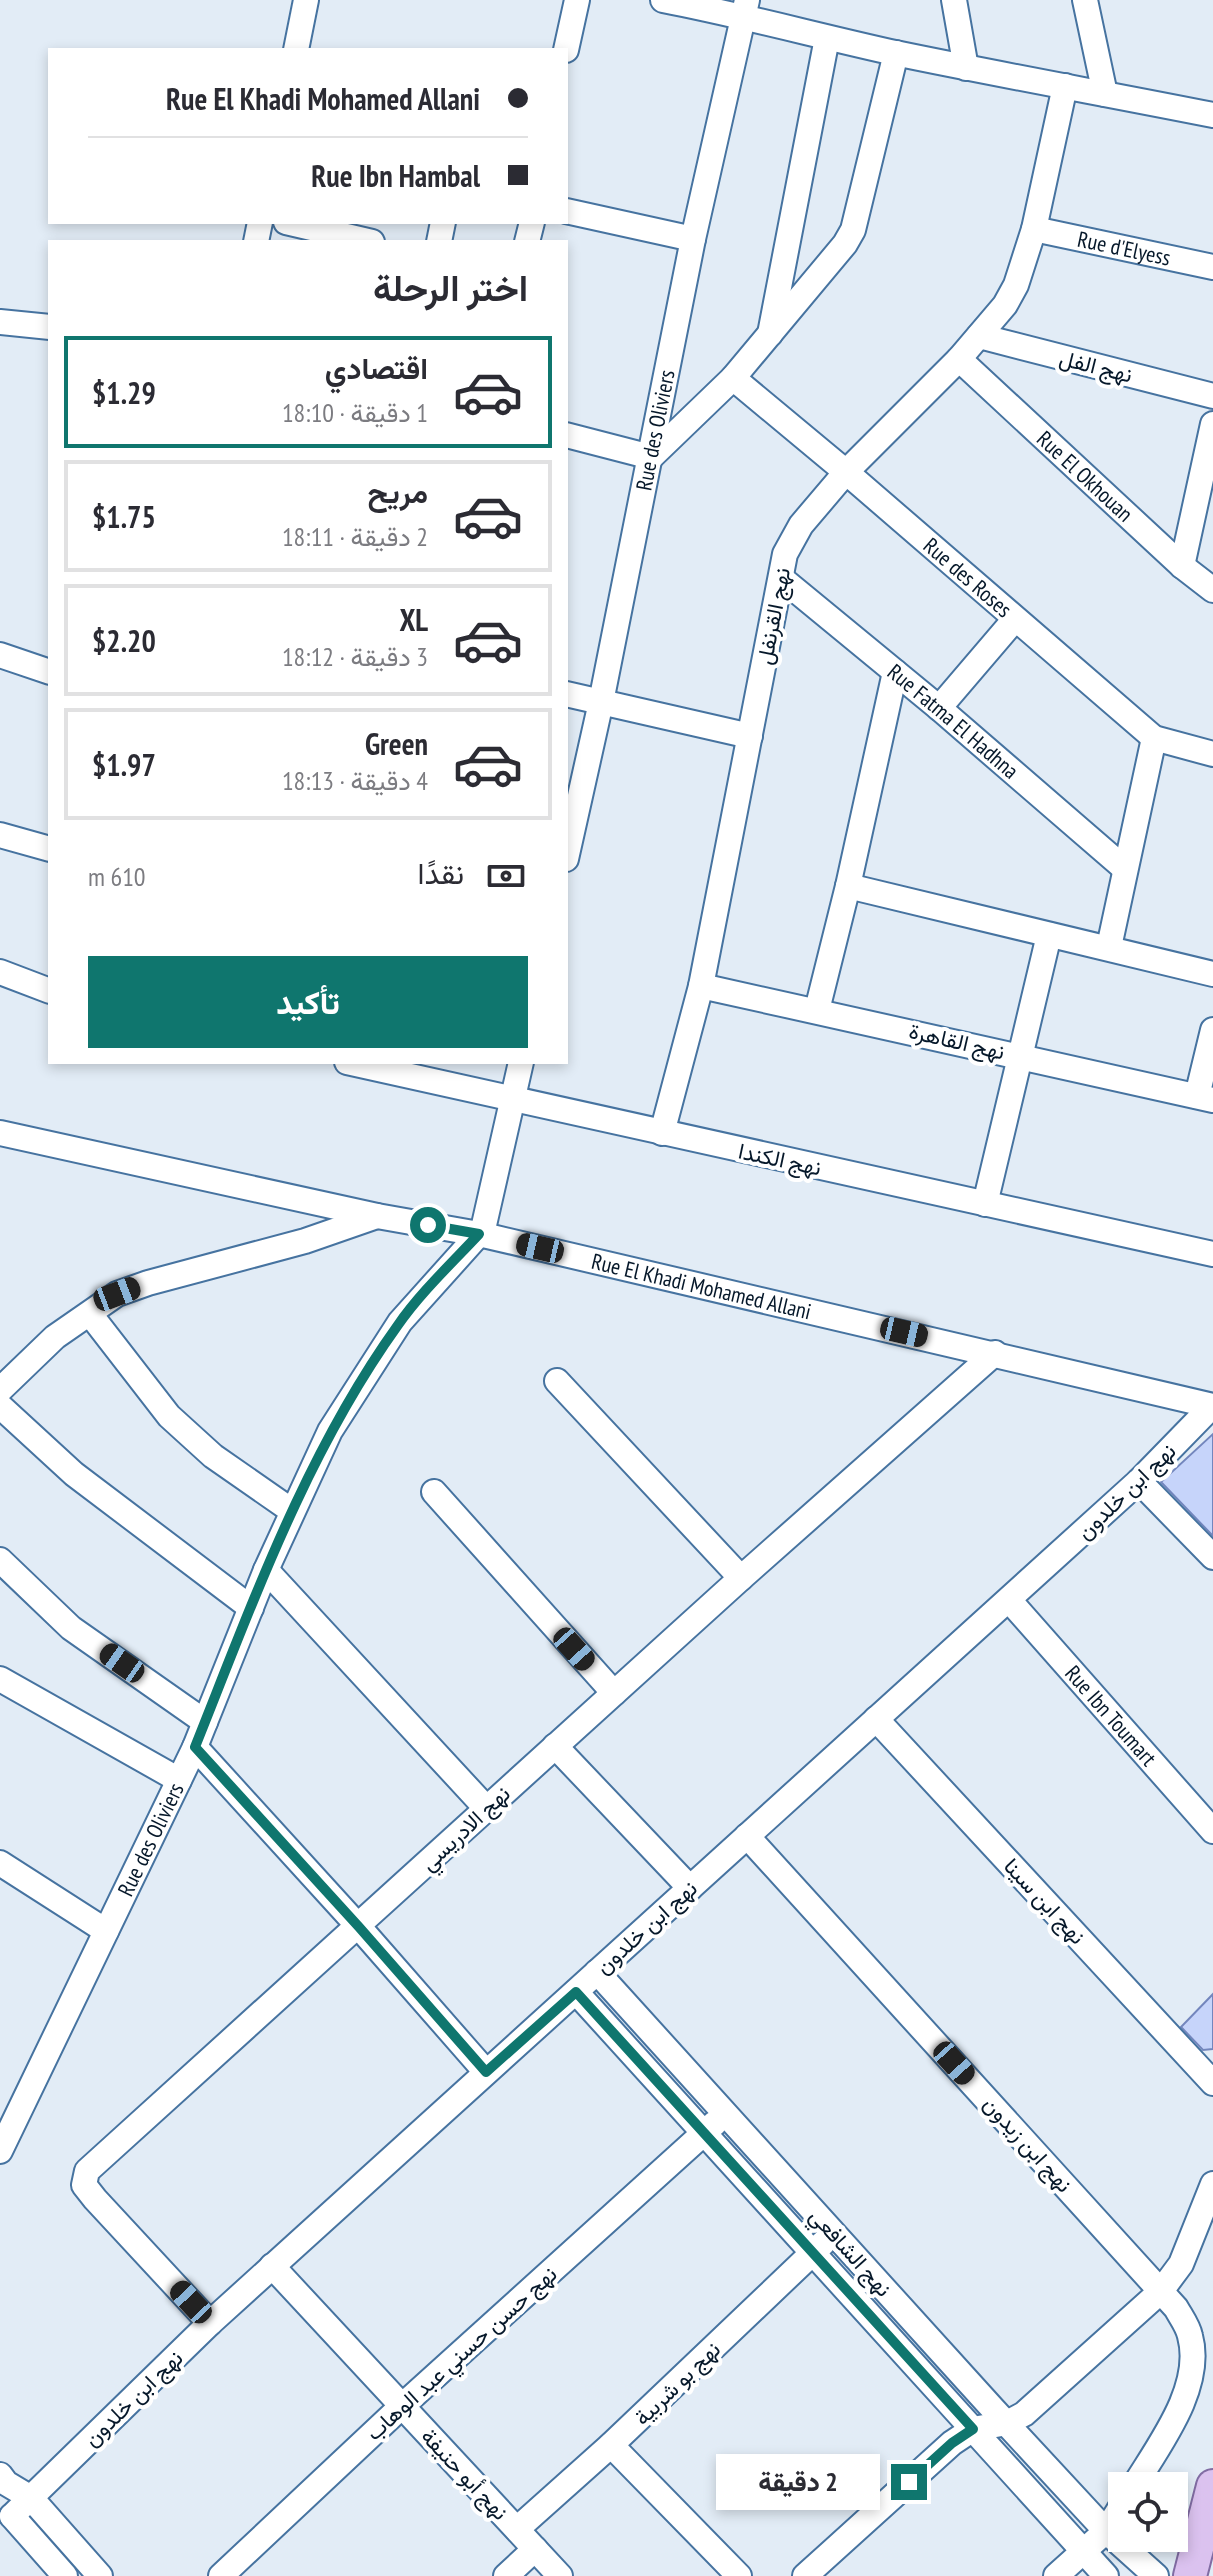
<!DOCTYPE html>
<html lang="ar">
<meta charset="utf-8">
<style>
:root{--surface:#fff;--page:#f2f2f3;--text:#2b2b33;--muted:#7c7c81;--line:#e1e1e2;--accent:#0f766e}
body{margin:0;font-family:"PT Sans Narrow",Vazirmatn,sans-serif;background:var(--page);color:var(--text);direction:rtl;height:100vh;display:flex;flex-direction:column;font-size:30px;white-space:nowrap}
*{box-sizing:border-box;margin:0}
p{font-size:26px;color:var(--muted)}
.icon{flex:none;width:44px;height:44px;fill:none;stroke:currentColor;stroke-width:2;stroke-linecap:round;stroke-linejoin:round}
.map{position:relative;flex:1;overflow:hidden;direction:ltr}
.side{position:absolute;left:48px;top:240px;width:520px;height:824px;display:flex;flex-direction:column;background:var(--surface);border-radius:0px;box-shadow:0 4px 12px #0003;direction:rtl}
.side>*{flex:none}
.top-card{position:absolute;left:48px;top:48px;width:520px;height:176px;border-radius:0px;box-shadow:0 4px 12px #0003;direction:rtl;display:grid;align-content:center;height:176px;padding:0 40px;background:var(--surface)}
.tools{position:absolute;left:1108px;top:2472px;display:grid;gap:16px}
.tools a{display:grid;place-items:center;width:80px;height:80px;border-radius:0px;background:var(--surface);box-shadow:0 4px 12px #0003;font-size:40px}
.end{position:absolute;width:36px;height:36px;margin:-18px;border:10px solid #0f766e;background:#fff;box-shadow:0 0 0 4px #fff}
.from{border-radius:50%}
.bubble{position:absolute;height:56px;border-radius:0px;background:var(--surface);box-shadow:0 4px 12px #0003;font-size:26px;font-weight:800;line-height:56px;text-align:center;direction:rtl}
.car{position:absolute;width:24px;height:48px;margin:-24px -12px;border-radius:10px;box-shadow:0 0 6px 2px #0007;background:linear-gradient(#222 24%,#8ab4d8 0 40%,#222 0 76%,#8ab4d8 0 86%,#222 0)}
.top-card b{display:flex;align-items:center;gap:28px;height:76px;font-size:30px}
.top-card b+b{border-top:2px solid var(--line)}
.top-card i{width:20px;height:20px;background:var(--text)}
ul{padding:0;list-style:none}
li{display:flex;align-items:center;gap:24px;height:112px;margin:0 16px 12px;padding:0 24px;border:4px solid var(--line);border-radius:0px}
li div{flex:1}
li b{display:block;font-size:30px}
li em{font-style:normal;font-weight:800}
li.on{border-color:var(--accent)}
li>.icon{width:72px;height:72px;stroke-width:1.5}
h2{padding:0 40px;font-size:36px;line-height:96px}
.pay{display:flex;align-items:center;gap:20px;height:88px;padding:0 40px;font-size:30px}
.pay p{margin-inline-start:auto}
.primary-button{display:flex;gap:16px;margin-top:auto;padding:16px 40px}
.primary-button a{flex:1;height:92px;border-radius:0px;background:var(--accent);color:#fff;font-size:32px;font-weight:800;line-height:92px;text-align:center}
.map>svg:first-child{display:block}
.building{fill:#c6d4fa;stroke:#7386bd;stroke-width:2}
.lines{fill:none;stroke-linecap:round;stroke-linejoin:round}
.minor-casing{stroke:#4673a0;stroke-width:28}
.major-casing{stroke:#816ca3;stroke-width:36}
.minor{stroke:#fff;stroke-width:24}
.major{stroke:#dbc2ef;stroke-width:32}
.route{stroke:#0f766e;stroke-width:10}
.labels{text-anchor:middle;stroke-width:8;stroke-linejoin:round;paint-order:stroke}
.street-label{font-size:22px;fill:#06182a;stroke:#fff}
</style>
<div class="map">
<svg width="1213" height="2576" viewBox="0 0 1213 2576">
<rect width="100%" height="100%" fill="#e2ecf6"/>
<path class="building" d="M1213,1434V1536L1161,1482Z
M1213,1994V2049L1203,2050L1181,2027Z"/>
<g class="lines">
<g class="minor-casing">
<g id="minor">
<path d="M663,0C741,15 818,36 895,53C1001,75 1107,94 1213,115"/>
<path d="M954,0L966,68"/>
<path d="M1085,0L1105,94"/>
<path d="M296,50L306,0"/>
<path d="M566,50L577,0"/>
<path d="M566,211L693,239"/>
<path d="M286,222L372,242"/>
<path id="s1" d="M1034,229L1213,267"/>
<path d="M256,242L260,222"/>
<path d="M439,242L443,222"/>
<path d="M527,242L532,222"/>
<path d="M0,322L50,327"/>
<path d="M770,334L827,38"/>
<path d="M979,336L1213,396"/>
<path id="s2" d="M959,359L1182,566L1213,590"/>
<path id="s3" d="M733,378L846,472L1154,738L1213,754"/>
<path d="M566,435L651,457L733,378L845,244L853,230L896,53"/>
<path d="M1182,566L1213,424"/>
<path id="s4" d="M781,578L939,708L1124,868"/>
<path d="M0,655L50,672"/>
<path d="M566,694L750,736"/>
<path d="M939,708L1015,619"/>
<path d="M0,835L50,849"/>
<path id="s5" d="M566,859L601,702L693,239L747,0"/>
<path d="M848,886L1213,974"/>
<path d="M1109,947L1154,738"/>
<path d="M0,972L50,991"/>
<path d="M701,986L1213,1100"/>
<path d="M817,1010L848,886L895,672"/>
<path d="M347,1062L1213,1254"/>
<path d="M1197,1096L1213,1030"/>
<path id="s6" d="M0,1133L377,1216L479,1234L1213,1406"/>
<path d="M662,1133L701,986L785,554L801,525L846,472L959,359L1005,305L1016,285L1034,229L1065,86"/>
<path d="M985,1204L1049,935"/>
<path d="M90,1314L169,1416L213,1456L292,1511"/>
<path d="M557,1381L741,1578"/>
<path d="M0,1390L55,1337L117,1294L148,1283L305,1241L377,1216"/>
<path d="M0,1406L74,1474L251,1608"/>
<path d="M1139,1481L1213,1557"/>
<path d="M434,1492L614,1693"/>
<path d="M0,1560L71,1628L205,1722"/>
<path d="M266,1570L486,1808"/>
<path id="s7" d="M1009,1600L1213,1831"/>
<path d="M0,1679L179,1780"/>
<path d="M876,1719L1213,2083"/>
<path d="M555,1746L690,1888"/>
<path d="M195,1747L359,1927L486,2072"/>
<path d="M747,1836L1176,2308C1181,2317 1188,2326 1190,2336C1204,2387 1159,2445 1134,2486"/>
<path d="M0,1863L106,1931"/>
<path d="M597,1972L993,2409L1106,2531L1156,2576"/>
<path d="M576,1992L1106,2576"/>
<path id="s8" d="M0,2151L195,1747L266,1570L330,1431L400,1322L479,1234L484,1225L521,1062"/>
<path d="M272,2266L560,2576"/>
<path d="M210,2323L95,2199L84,2185L87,2171L741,1578L995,1353"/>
<path d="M611,2445L739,2576"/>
<path d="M0,2475L6,2483L31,2498L100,2576"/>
<path d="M12,2516L210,2323L1139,1481L1212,1406"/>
<path d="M12,2516L65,2576"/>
<path d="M517,2529L611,2445L823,2243"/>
<path d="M221,2576L402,2406L715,2123"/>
<path d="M506,2576L535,2549"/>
<path d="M805,2576L952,2443L973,2429L1007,2423L1024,2414L1161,2291L1181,2264L1213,2184"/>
<path d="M1056,2576L1106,2531L1122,2505"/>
</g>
</g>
<g class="major-casing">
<path id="major" d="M1190,2576L1213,2486"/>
</g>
<use href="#minor" class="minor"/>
<use href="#major" class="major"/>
</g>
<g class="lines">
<path class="route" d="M428,1225L479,1234C452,1263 421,1292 398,1325C306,1453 253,1602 195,1747L359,1927L486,2072L576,1992L973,2429L952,2443L909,2482"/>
</g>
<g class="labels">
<g class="street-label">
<text dy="8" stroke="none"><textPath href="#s1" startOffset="92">Rue d'Elyess</textPath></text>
<text transform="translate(1096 366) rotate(14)" y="8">نهج الفل</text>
<text dy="8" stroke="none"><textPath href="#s5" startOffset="438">Rue des Oliviers</textPath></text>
<text dy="8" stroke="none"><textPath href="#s2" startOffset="172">Rue El Okhouan</textPath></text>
<text dy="8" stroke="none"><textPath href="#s3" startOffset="308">Rue des Roses</textPath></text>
<text transform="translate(773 616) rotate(-79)" y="8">نهج القرنفل</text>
<text dy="8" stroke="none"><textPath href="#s4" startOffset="224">Rue Fatma El Hadhna</textPath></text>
<text transform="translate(957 1041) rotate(13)" y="8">نهج القاهرة</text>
<text transform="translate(780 1159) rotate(12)" y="8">نهج الكندا</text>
<text dy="8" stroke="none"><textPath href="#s6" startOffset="718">Rue El Khadi Mohamed Allani</textPath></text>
<text transform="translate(1126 1491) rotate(-44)" y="8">نهج ابن خلدون</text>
<text dy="8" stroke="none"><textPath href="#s7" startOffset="154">Rue Ibn Toumart</textPath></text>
<text transform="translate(465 1828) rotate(-43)" y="8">نهج الادريسي</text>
<text dy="8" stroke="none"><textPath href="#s8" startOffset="346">Rue des Oliviers</textPath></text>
<text transform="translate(1045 1901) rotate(47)" y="8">نهج ابن سينا</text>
<text transform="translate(646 1927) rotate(-42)" y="8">نهج ابن خلدون</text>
<text transform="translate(1028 2144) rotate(48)" y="8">نهج ابن زيدون</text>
<text transform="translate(851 2252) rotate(48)" y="8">نهج الشافعي</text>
<text transform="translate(461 2353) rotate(-42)" y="8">نهج حسن حسني عبد الوهاب</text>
<text transform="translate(677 2383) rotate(-44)" y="8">نهج بو شربية</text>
<text transform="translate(133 2398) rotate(-44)" y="8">نهج ابن خلدون</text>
<text transform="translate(465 2474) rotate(47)" y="8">نهج أبو حنيفة</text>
</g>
</g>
</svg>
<div class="tools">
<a><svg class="icon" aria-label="locate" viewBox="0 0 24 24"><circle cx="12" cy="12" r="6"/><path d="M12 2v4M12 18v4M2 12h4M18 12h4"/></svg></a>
</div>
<i class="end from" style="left:428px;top:1225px"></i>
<i class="end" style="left:909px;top:2482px"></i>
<div class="bubble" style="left:716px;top:2454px;width:164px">2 دقيقة</div>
<i class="car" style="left:540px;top:1248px;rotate:283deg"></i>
<i class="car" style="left:117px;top:1294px;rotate:69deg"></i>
<i class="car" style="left:904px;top:1332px;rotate:103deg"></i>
<i class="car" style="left:574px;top:1649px;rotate:138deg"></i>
<i class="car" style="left:122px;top:1663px;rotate:305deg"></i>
<i class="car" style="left:954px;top:2063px;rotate:138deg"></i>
<i class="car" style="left:191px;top:2302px;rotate:317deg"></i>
<div class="top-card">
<b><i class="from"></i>Rue El Khadi Mohamed Allani</b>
<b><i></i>Rue Ibn Hambal</b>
</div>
<section class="side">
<h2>اختر الرحلة</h2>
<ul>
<li class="on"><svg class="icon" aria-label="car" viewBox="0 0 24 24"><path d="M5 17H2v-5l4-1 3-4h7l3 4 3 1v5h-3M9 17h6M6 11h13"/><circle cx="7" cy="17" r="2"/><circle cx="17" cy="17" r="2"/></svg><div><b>اقتصادي</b><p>1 دقيقة · 18:10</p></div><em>$1.29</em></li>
<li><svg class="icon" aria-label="car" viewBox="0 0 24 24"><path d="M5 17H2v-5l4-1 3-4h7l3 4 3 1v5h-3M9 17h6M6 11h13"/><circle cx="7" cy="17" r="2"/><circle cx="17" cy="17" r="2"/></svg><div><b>مريح</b><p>2 دقيقة · 18:11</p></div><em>$1.75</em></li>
<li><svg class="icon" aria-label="car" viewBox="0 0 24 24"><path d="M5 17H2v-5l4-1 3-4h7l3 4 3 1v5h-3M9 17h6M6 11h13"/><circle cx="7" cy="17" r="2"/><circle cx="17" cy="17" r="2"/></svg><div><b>XL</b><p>3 دقيقة · 18:12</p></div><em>$2.20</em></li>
<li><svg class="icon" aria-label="car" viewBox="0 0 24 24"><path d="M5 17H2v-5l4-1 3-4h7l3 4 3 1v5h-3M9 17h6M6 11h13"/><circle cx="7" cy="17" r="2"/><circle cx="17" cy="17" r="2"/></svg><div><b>Green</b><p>4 دقيقة · 18:13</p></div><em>$1.97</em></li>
</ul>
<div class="pay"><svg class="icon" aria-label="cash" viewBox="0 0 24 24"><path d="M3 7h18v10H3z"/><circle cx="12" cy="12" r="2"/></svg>نقدًا<p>610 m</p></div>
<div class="primary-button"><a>تأكيد</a></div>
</section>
</div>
